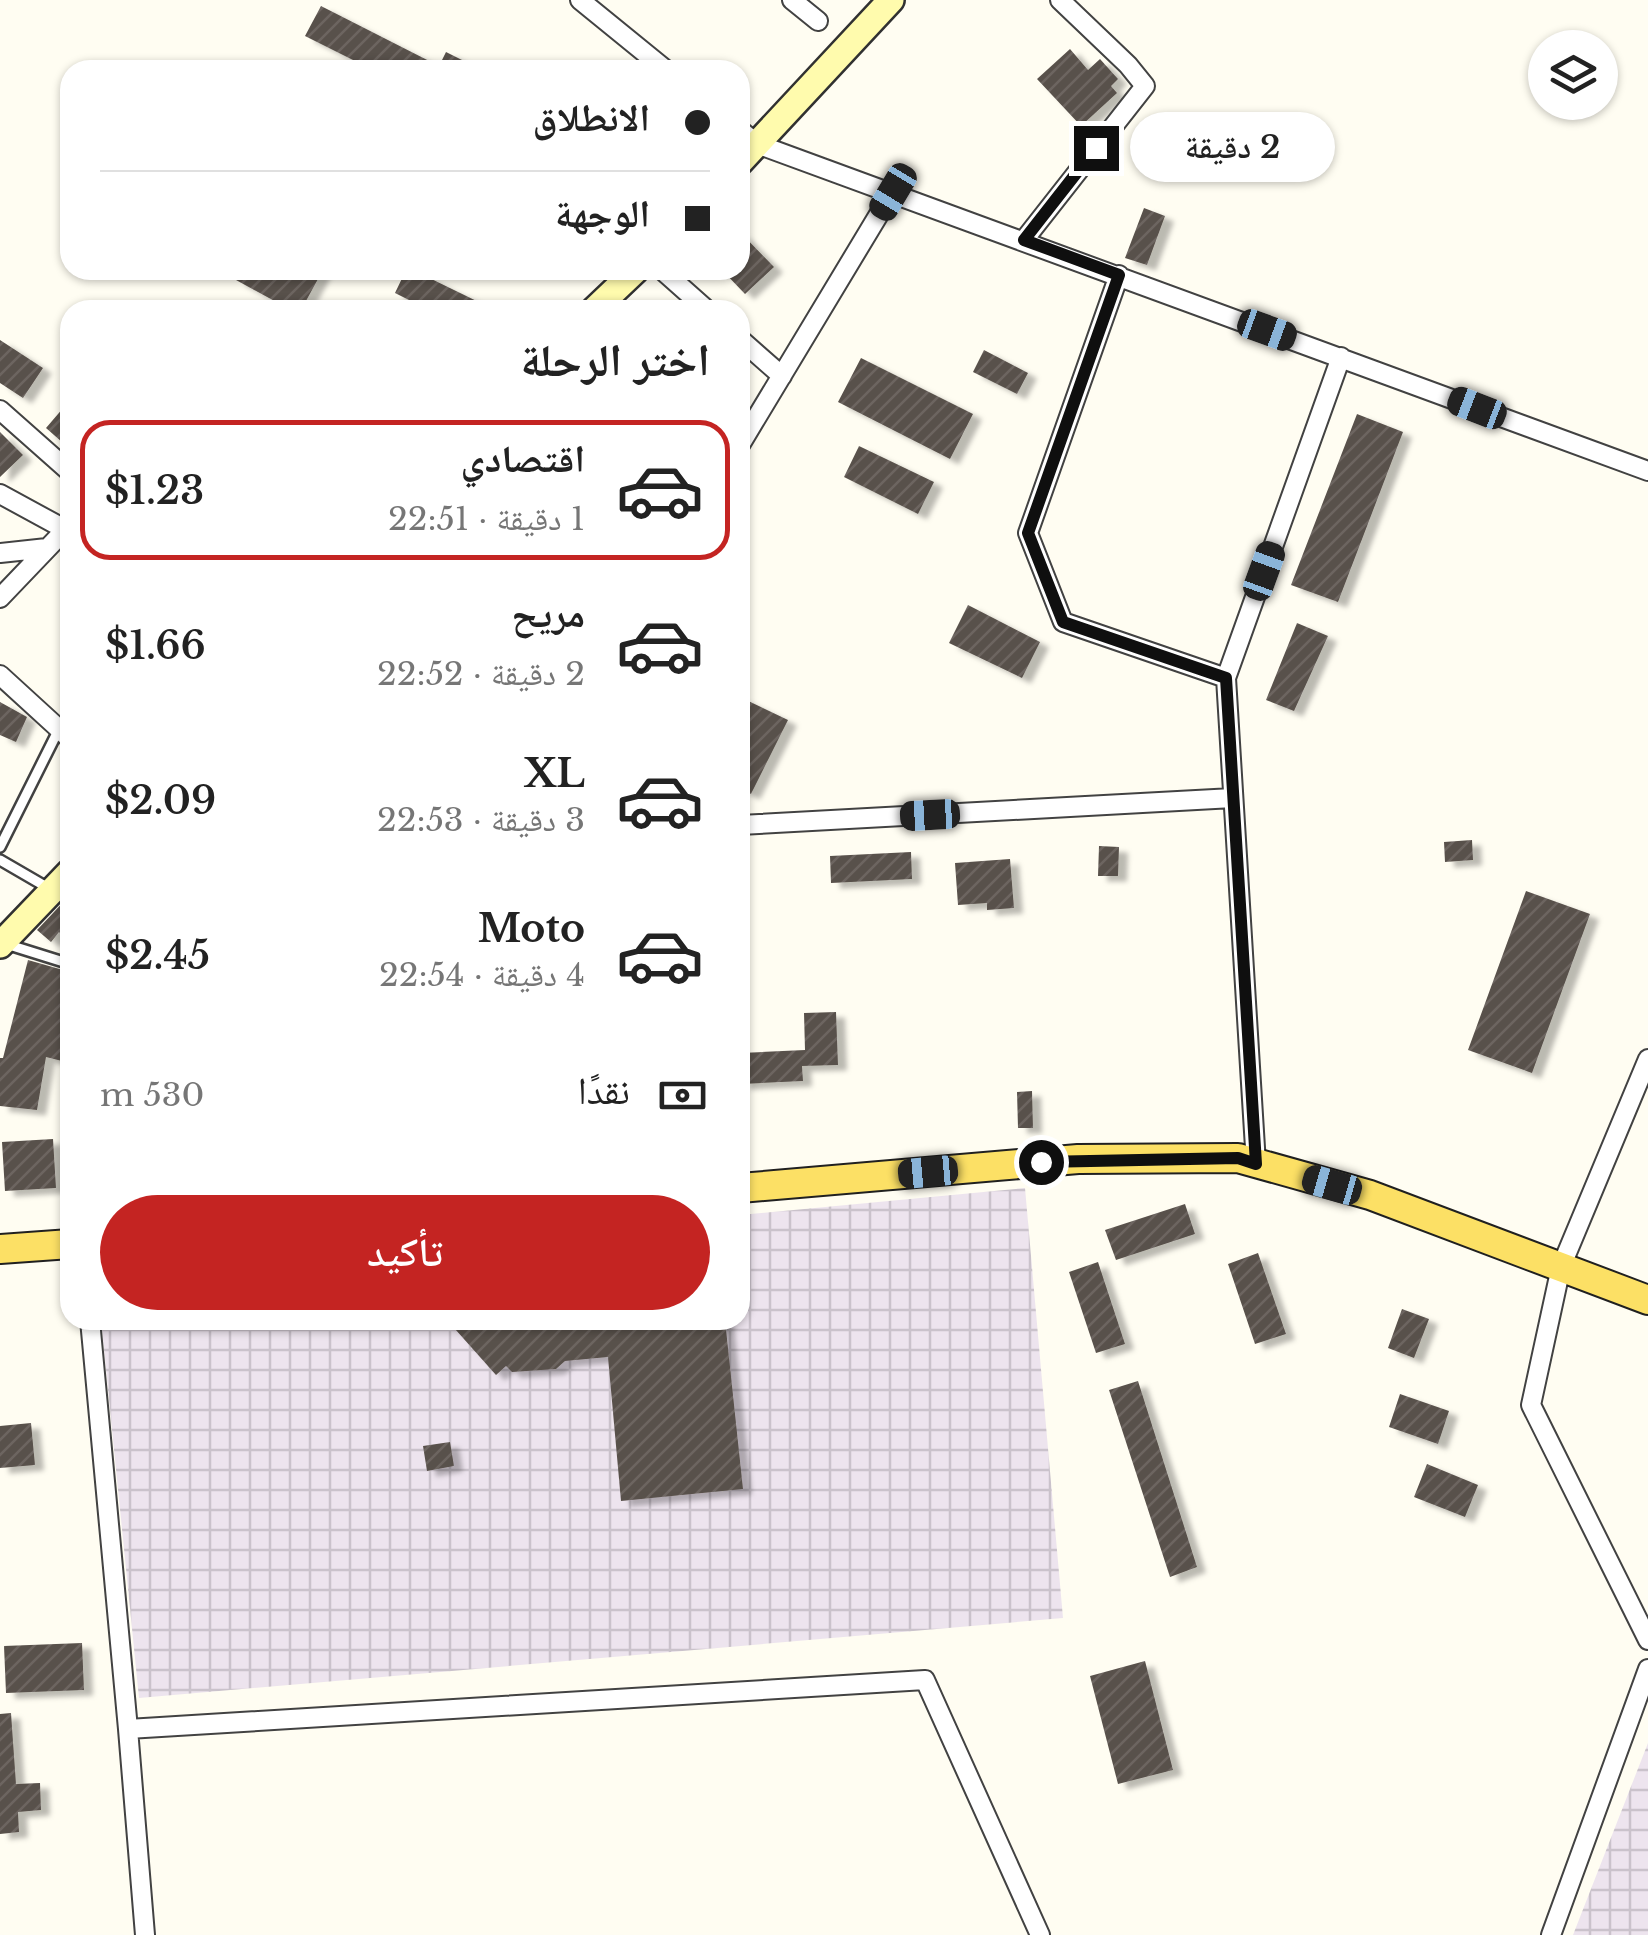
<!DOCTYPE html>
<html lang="ar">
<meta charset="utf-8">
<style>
:root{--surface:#fff;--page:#f2f2f2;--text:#222;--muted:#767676;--line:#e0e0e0;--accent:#c42422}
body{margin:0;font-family:"Libre Baskerville","Noto Naskh Arabic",serif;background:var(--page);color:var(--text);direction:rtl;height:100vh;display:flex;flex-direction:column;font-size:38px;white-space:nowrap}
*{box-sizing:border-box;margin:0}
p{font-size:32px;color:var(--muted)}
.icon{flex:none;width:55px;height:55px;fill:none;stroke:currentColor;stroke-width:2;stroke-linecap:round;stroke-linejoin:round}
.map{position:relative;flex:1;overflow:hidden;direction:ltr}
.panel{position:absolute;left:60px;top:300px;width:690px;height:1030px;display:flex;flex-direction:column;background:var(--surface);border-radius:30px;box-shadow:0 2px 8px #0004;direction:rtl}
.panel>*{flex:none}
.top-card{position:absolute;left:60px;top:60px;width:690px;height:220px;border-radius:30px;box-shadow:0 2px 8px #0004;direction:rtl;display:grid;align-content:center;height:220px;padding:0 40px;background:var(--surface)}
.fabs{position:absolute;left:1528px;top:30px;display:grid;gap:20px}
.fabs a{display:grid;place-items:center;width:90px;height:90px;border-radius:50%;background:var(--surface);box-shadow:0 2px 8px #0004;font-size:50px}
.end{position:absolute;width:45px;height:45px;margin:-22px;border:12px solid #0f0f0f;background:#fff;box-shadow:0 0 0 5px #fff}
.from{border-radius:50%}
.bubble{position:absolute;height:70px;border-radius:35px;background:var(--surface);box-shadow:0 2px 8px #0004;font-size:32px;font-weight:600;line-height:70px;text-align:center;direction:rtl}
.car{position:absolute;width:30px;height:60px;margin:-30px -15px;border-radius:12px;box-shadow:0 0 8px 2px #0007;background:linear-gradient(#222 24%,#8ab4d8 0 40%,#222 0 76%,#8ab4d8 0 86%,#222 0)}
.top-card b{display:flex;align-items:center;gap:35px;height:95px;font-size:38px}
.top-card b+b{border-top:2px solid var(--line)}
.top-card i{width:25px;height:25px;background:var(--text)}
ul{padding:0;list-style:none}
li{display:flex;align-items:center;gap:30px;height:140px;margin:0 20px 15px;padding:0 20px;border:5px solid transparent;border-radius:30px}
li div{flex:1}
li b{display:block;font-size:38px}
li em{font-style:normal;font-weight:600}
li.on{border-color:var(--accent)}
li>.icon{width:90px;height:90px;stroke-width:1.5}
h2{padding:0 40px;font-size:45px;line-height:120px}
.pay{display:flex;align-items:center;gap:25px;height:110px;padding:0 40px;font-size:38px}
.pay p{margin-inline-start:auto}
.primary-button{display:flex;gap:20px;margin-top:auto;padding:20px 40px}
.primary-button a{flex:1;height:115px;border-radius:60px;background:var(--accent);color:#fff;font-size:40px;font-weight:600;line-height:115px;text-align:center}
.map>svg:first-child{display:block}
.industrial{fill:url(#industrial-grid)}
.building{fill:url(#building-hatch);filter:url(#shadow)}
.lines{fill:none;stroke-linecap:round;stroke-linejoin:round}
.lane-casing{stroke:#424242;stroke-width:14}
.street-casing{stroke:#424242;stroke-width:22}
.secondary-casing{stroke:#313131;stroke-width:30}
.primary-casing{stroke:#202020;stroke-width:32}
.lane{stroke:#fff;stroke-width:9}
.street{stroke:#fff;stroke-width:18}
.secondary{stroke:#fffbad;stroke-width:25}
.primary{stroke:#fce065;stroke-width:28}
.route{stroke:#0f0f0f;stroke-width:12}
</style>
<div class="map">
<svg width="1648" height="1935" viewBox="0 0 1648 1935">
<defs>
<pattern id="industrial-grid" width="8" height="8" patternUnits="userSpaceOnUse" patternTransform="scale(2.5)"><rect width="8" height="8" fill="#ede4ee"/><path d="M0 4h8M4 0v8" fill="none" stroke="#cac2cb"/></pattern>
<pattern id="building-hatch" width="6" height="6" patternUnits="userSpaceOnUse" patternTransform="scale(2.5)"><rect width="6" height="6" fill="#59514b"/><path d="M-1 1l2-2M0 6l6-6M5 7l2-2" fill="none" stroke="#6c6561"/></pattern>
<filter id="shadow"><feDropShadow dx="9" dy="5.5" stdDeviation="2.5" flood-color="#0004"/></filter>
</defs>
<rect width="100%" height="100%" fill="#fffdf2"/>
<path class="industrial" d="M1025,1188L1063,1618L139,1698L101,1320H740V1215Z
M1648,1743V1935H1573Z"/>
<path class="building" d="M321,6L439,66L446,52L482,70H373L305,36Z
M1070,49L1088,70L1100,59L1118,79L1111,86L1117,93L1081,126L1037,79Z
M1144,208L1165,216L1147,265L1125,258Z
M740,232L774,267L745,294L722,270H740Z
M242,270H323L301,310H291L236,280Z
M406,270H413L495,310H429L395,293Z
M0,340L43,368L23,398L0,383Z
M984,350L1028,373L1017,394L973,372Z
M861,358L973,414L950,459L838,402Z
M70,400V449L46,428Z
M1357,414L1403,432L1338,602L1291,585Z
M0,432L23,455L0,477Z
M859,446L934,482L918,514L844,477Z
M968,605L1040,642L1022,678L949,643Z
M1297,623L1328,636L1294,711L1266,700Z
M740,697L788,720L751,794L740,789Z
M0,702L27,717L16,742L0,735Z
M1472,840L1473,860L1445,862L1444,842Z
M1099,846L1119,847L1118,876H1098Z
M911,852L912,879L831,883L830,856Z
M1010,859L1014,908L987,910V903L958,905L955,863Z
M1526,891L1590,914L1532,1073L1468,1050Z
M70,895V942L59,932L51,942L37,930Z
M28,960L70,972V1063L46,1057L37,1110L0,1106V1058H3Z
M836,1012L838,1065L802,1066L803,1081L741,1084L740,1053L805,1050L804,1013Z
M1032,1091L1033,1128H1018L1017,1092Z
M53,1139L56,1188L5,1191L2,1142Z
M1185,1204L1195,1234L1116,1260L1105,1230Z
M1258,1253L1286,1334L1255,1344L1228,1264Z
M1098,1262L1125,1344L1096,1353L1069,1272Z
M1402,1309L1429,1319L1414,1358L1388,1348Z
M447,1320H725L743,1489L621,1501L608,1357L565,1361L556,1369L512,1372L506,1366L496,1375Z
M1138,1381L1197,1567L1170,1577L1109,1390Z
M1400,1394L1449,1411L1438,1444L1389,1427Z
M31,1423L35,1465L0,1468V1426Z
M450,1442L454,1466L427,1471L423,1446Z
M1427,1464L1478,1485L1465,1517L1414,1497Z
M82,1643L84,1690L6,1693L4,1646Z
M1145,1661L1173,1770L1118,1784L1090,1676Z
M11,1713L16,1784L40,1783L41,1810L18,1812L19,1832L0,1834V1714Z"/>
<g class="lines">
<g class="lane-casing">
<path id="lane" d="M0,847L59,729
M0,860L50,889
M6,944L70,964"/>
</g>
<g class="street-casing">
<path id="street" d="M580,0L666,70
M792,0L818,21
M740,130L757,144L1648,471
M1024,240L1145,86L1128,65L1060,0
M662,270L707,310
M1119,275L1028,533L1063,622L1226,678
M740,339L782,376
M0,410L70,472
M740,445L893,191
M0,494L70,532
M0,553L47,548
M0,598L65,530
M0,675L70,739
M740,825L1233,798
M1648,1059L1561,1267L1531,1405L1648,1640
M1256,1164L1226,678L1341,357
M90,1320L128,1729L925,1680L1040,1935
M128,1729L145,1935
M1551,1935L1648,1669"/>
</g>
<g class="secondary-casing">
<path id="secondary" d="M740,162L891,0
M594,310L636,270
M0,945L70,872"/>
</g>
<g class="primary-casing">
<path id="primary" d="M740,1188L1078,1159L1238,1158L1370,1195L1648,1300
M0,1249L70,1244"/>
</g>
<use href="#lane" class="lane"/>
<use href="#street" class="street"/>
<use href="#secondary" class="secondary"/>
<use href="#primary" class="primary"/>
</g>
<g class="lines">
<path class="route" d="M1041,1162L1238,1158L1256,1164L1226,678L1063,622L1028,533L1119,275L1024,240L1096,148"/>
</g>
</svg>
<div class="fabs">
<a><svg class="icon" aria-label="layers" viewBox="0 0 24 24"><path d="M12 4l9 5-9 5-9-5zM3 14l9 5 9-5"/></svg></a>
</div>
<i class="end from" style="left:1041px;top:1162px"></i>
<i class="end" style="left:1096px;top:148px"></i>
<div class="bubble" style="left:1130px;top:112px;width:205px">2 دقيقة</div>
<i class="car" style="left:893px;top:192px;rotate:211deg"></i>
<i class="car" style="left:1267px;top:330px;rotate:110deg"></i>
<i class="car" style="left:1477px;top:408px;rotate:291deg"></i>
<i class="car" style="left:1264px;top:571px;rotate:20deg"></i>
<i class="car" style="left:930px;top:815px;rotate:267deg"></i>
<i class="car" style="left:928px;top:1172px;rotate:265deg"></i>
<i class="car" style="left:1332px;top:1185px;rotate:286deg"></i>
<div class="top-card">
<b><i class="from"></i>الانطلاق</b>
<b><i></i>الوجهة</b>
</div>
<section class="panel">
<h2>اختر الرحلة</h2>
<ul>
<li class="on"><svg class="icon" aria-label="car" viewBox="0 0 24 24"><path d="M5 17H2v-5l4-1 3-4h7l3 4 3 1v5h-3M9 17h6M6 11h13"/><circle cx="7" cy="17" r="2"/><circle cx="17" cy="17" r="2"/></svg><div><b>اقتصادي</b><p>1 دقيقة · 22:51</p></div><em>$1.23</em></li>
<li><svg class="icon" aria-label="car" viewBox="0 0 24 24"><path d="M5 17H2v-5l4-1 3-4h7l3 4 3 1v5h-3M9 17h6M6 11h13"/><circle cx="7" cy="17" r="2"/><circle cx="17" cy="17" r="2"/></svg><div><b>مريح</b><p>2 دقيقة · 22:52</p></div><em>$1.66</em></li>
<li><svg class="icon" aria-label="car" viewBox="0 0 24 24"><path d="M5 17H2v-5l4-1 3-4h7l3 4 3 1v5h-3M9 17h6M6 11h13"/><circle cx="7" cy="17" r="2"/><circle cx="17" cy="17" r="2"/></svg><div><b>XL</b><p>3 دقيقة · 22:53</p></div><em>$2.09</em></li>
<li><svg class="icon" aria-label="car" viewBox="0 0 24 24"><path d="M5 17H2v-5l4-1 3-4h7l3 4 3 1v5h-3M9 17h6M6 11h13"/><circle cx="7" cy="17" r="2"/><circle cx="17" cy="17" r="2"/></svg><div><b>Moto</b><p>4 دقيقة · 22:54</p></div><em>$2.45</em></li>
</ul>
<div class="pay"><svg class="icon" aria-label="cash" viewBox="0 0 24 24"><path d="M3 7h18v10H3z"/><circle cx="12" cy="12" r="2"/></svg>نقدًا<p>530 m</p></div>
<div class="primary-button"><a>تأكيد</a></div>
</section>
</div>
